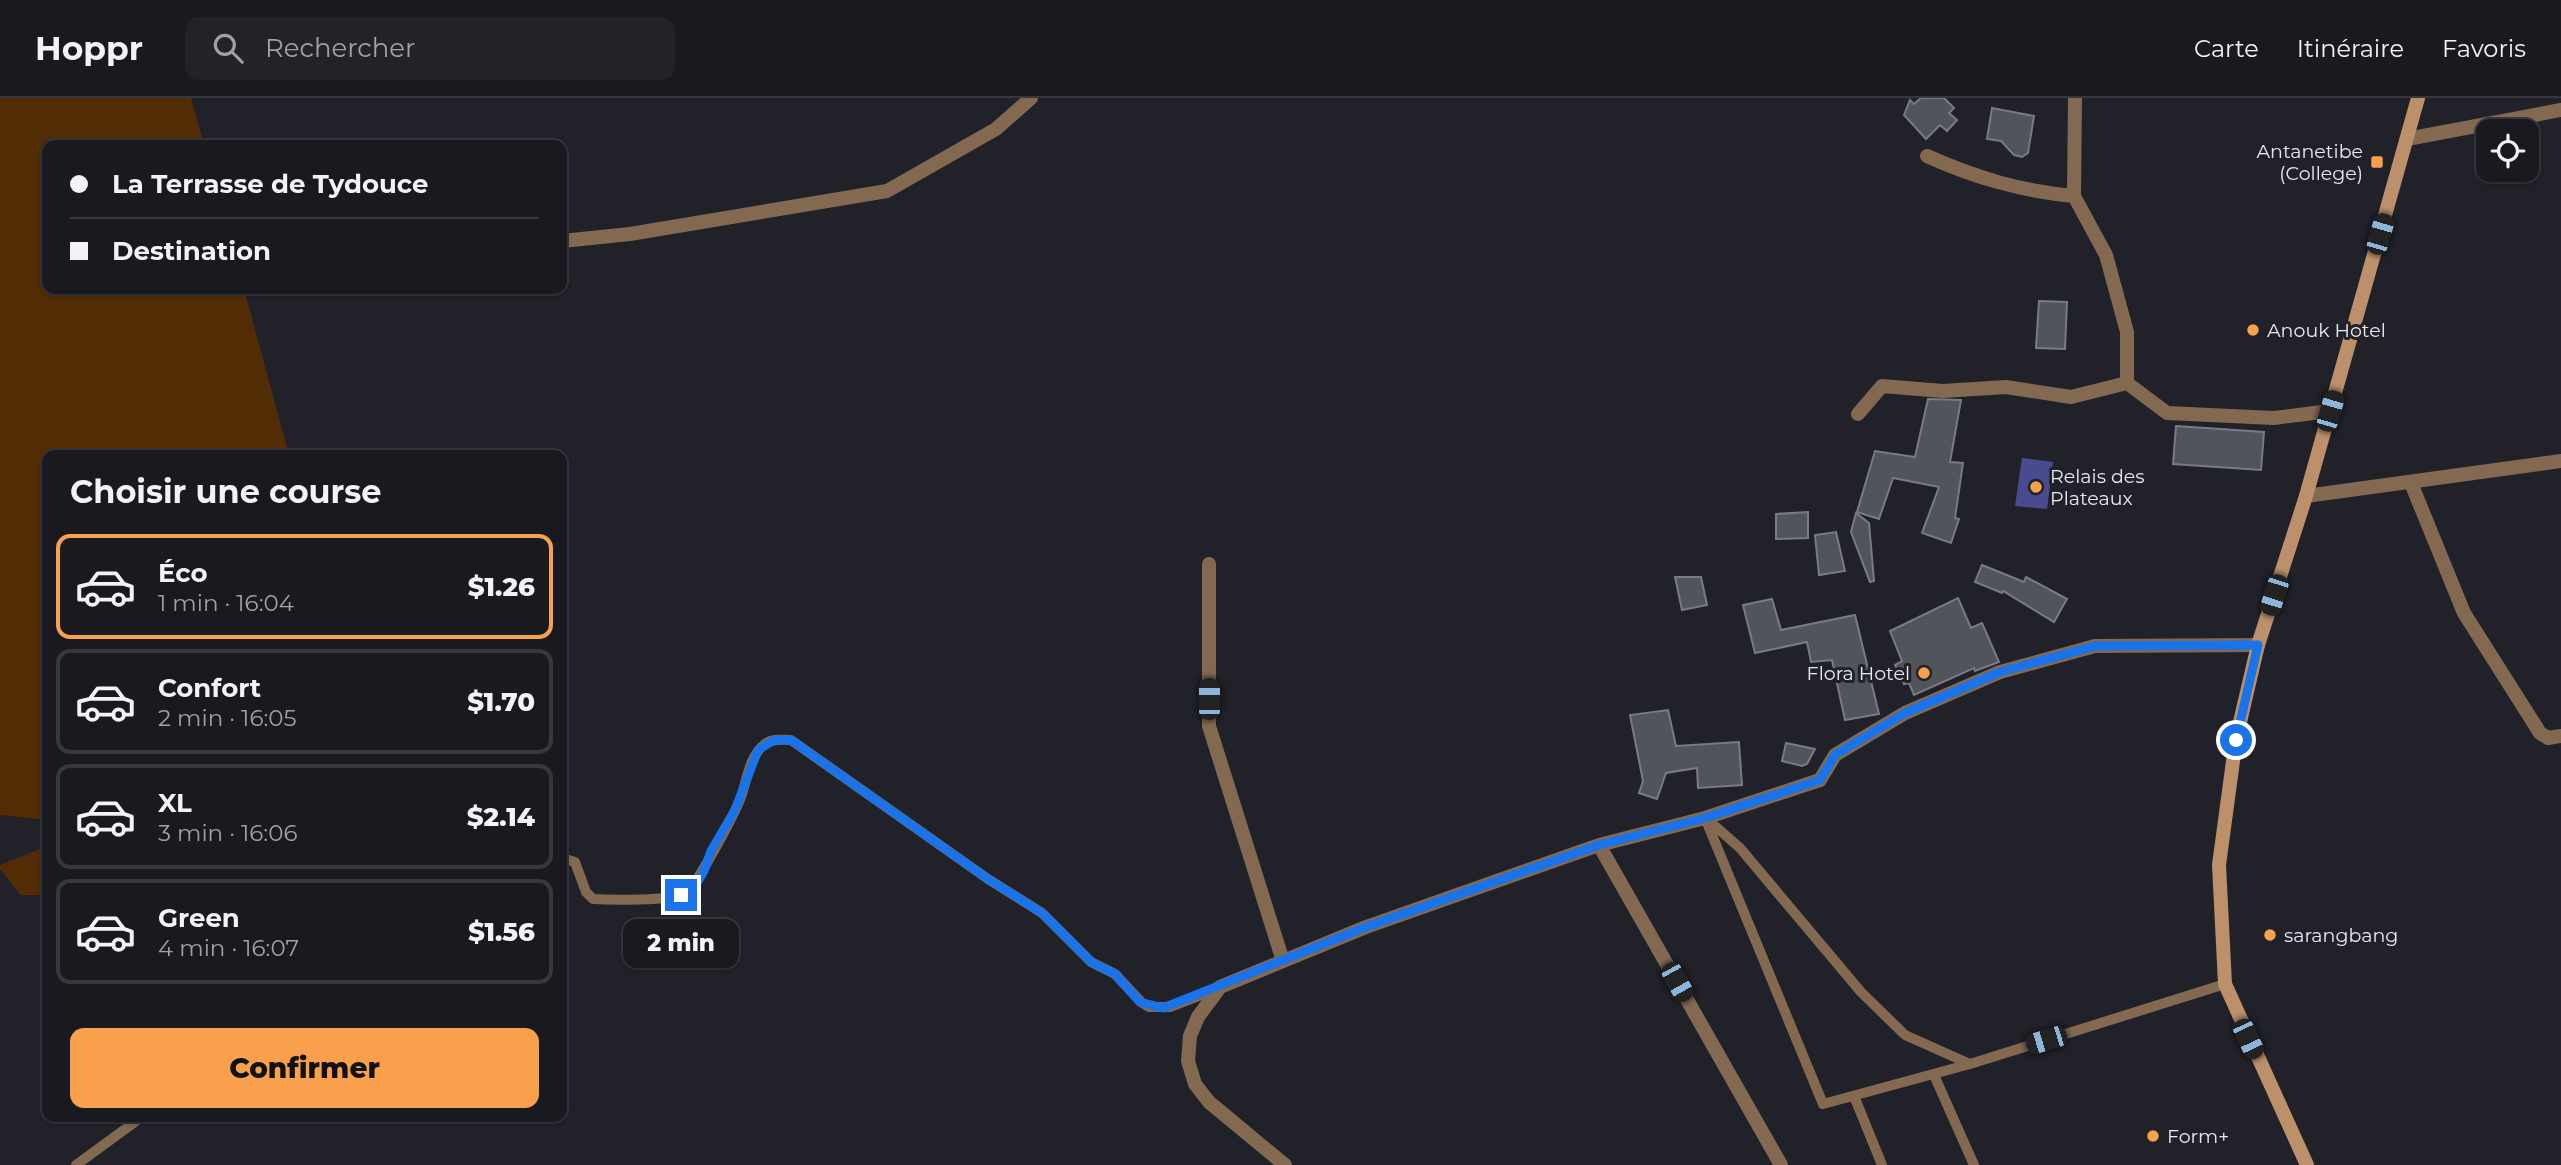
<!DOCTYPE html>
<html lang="fr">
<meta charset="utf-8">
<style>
:root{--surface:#191a1f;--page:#222328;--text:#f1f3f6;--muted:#9fa1a4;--line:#37383d;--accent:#f8a04b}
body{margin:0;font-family:Montserrat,sans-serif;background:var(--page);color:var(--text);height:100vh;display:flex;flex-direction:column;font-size:26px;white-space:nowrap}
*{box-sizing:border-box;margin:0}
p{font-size:23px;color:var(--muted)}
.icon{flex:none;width:38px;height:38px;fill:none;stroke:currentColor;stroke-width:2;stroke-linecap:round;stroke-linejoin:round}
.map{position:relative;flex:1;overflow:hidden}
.panel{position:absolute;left:42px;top:352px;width:525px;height:672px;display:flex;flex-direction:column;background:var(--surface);border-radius:14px;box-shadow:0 2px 5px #0004,0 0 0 2px var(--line)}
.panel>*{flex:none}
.guide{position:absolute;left:42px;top:42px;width:525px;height:154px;border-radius:14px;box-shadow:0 2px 5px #0004,0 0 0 2px var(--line);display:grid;align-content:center;height:154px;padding:0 28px;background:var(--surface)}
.tools{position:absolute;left:2476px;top:21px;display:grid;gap:14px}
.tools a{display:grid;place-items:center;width:63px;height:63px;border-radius:14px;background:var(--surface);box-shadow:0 2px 5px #0004,0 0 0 2px var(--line);font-size:35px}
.end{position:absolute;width:32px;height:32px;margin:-16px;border:9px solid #1a73e8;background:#fff;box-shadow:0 0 0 4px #fff}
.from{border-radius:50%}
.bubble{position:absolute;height:49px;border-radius:14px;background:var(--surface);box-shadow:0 2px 5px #0004,0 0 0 2px var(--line);font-size:23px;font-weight:800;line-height:49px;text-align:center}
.car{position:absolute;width:21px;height:42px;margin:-21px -10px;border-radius:9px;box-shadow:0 0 5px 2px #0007;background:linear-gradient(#222 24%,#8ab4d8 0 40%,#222 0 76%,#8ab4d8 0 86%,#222 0)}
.guide b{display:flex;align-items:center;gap:24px;height:66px;font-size:26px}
.guide b+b{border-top:2px solid var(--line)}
.guide i{width:18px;height:18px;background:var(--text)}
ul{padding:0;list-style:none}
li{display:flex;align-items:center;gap:21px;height:105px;margin:0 14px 10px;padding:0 14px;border:4px solid var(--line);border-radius:14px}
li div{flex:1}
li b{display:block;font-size:26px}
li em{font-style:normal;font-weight:800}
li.selected{border-color:var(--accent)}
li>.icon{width:63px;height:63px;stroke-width:1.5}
h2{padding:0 28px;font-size:32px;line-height:84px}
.cta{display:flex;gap:14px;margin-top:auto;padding:14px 28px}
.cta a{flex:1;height:80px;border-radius:14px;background:var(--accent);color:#111;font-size:28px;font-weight:800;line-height:80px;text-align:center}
header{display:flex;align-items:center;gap:42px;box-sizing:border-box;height:98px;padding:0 35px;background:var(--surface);border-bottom:2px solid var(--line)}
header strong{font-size:33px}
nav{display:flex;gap:38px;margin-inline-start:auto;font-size:24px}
.search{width:490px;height:63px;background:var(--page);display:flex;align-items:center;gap:18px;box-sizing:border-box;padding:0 24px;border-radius:14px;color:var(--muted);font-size:26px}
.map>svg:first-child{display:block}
.green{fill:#512c04}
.water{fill:#484c8f}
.building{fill:#52545c;stroke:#797a83;stroke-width:2}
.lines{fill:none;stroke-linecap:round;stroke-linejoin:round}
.lane{stroke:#846951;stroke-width:10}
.street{stroke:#846951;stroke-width:14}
.secondary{stroke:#bc906b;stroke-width:14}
.route{stroke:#1a73e8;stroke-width:9}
.poi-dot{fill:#f8a04b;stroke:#212229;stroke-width:2.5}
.labels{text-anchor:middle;stroke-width:6;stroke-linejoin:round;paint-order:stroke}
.poi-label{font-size:19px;fill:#e8e8ed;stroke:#212229;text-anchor:start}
</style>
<header>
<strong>Hoppr</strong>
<div class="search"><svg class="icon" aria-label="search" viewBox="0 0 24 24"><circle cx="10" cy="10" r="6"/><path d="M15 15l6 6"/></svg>Rechercher</div>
<nav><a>Carte</a><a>Itinéraire</a><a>Favoris</a></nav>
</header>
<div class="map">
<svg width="2561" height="1067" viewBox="0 0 2561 1067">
<rect width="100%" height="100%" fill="#212229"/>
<path class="green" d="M0,0H191L204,47H47V191H244L289,357H47V722L0,717Z
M47,748V797H21L0,771V767Z"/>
<path class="water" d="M2022,360L2053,364L2047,411L2015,408Z"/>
<path class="building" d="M1921,0H1944L1954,10L1949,15L1957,22L1947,33L1940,27L1926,41L1904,17L1910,2L1914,6Z
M1992,10L2034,18L2028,55L2022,59L2014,57L2001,43L1987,41Z
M2039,203L2067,204L2065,251L2036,250Z
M1928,301L1961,302L1950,364L1963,365L1955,420L1959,421L1951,445L1922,435L1939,389L1893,380L1879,421L1857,414L1875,353L1915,359Z
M2176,328L2264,334L2261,372L2173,366Z
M1808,414V440L1776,441V416Z
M1856,415L1869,425L1874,483L1870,484L1851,434Z
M1836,434L1845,473L1819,477L1815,437Z
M1982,467L2024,484L2026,479L2067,501L2054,524L2003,493L2002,495L1975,484Z
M1675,479H1701L1707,507L1682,512Z
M1958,500L1971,530L1982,525L1999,564L1975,573L1974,570L1914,597L1909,585L1904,586L1895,567L1902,563L1890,533Z
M1772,501L1781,532L1855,517L1879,616L1845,622L1832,562L1811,564L1807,544L1755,555L1743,507Z
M1668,612L1676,648L1739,644L1742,687L1698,690L1697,670L1666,675L1657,701L1639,695L1643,683L1630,617Z
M1786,645L1815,651L1807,666L1802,668L1782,663Z"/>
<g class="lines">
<path class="lane" d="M1705,720L1823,1006L1970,966L2225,886
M1707,721L1740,750L1861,894L1905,937L1970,966
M562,760L575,764L586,794L593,801C609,802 671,803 684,796C696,790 735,715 741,699C747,682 749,658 765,646C772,640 782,642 791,642L988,781L1042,815L1091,864L1115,876L1141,904L1149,909H1170L1219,890
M1934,977L1974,1067
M1854,998L1882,1067
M76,1067L143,1018"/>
<path class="street" d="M2075,0L2074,98L2106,157L2127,234V285L2167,315L2274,320L2330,313
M2407,41L2561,12
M1927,58C1976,80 2021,93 2074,98
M562,143L630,136L887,93L996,31L1031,0
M1858,316L1882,288L1943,293L2006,289L2071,299L2127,285
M2411,385L2464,515L2540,635L2548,640L2561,638
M2306,398L2561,363
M1209,466V628L1283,863
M1599,747L1781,1067
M1285,1067L1209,1004L1195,986L1188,963L1190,938L1198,919L1220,889L1366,829L1599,747L1705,720L1820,682L1835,657L1905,615L2000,574L2095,548L2258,547"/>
<path class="secondary" d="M2307,1067L2225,886L2219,767L2236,641L2258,547L2306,398L2418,0"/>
</g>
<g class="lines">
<path class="route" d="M681,797L697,785L704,773L711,753L735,712L758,652L774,642H791L988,781L1042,815L1091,864L1115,876L1140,904L1163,910L1366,829L1599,747L1705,720L1820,682L1835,657L1905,615L2000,574L2095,548L2258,547L2236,642"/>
</g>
<g class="poi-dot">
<rect x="2370" y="57" width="14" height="14" rx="3.5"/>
<circle cx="2253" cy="232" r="7"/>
<circle cx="2036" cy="389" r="7"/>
<circle cx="1924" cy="575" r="7"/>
<circle cx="2270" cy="837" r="7"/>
<circle cx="2153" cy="1038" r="7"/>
</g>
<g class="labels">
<g class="poi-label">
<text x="2363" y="60" text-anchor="end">Antanetibe<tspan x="2363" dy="22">(College)</tspan></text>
<text x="2267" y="239">Anouk Hotel</text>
<text x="2050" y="385">Relais des<tspan x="2050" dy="22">Plateaux</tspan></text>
<text x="1910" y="582" text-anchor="end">Flora Hotel</text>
<text x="2284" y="844">sarangbang</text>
<text x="2167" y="1045">Form+</text>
</g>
</g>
</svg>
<div class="tools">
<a><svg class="icon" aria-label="locate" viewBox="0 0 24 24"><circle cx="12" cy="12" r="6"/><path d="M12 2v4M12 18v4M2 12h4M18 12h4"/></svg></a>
</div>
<i class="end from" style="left:2236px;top:642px"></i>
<i class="end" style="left:681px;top:797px"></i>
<div class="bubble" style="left:623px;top:821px;width:116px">2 min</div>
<i class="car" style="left:2380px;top:136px;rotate:16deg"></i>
<i class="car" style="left:2330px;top:313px;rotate:16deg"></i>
<i class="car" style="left:2274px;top:497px;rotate:198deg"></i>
<i class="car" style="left:1209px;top:601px;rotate:0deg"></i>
<i class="car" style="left:1677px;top:884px;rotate:151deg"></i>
<i class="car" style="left:2248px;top:941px;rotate:155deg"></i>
<i class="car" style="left:2046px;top:942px;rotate:253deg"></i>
<div class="guide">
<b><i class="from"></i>La Terrasse de Tydouce</b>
<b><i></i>Destination</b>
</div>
<section class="panel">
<h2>Choisir une course</h2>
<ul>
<li class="selected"><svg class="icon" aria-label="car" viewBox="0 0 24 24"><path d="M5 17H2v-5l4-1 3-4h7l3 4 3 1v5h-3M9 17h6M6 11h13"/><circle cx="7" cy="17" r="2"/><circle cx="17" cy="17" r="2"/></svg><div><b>Éco</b><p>1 min · 16:04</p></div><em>$1.26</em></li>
<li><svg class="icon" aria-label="car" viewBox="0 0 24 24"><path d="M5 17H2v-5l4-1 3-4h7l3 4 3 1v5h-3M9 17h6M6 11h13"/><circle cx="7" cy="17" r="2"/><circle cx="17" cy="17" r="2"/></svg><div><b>Confort</b><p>2 min · 16:05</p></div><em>$1.70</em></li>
<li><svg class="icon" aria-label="car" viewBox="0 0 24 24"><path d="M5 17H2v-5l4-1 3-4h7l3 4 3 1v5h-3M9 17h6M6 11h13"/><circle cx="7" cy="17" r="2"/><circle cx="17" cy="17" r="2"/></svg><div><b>XL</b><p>3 min · 16:06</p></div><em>$2.14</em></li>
<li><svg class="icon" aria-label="car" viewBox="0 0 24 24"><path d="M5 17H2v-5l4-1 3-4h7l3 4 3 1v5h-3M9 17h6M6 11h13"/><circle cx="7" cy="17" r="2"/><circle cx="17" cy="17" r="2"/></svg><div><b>Green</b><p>4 min · 16:07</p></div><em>$1.56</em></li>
</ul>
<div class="cta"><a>Confirmer</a></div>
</section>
</div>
